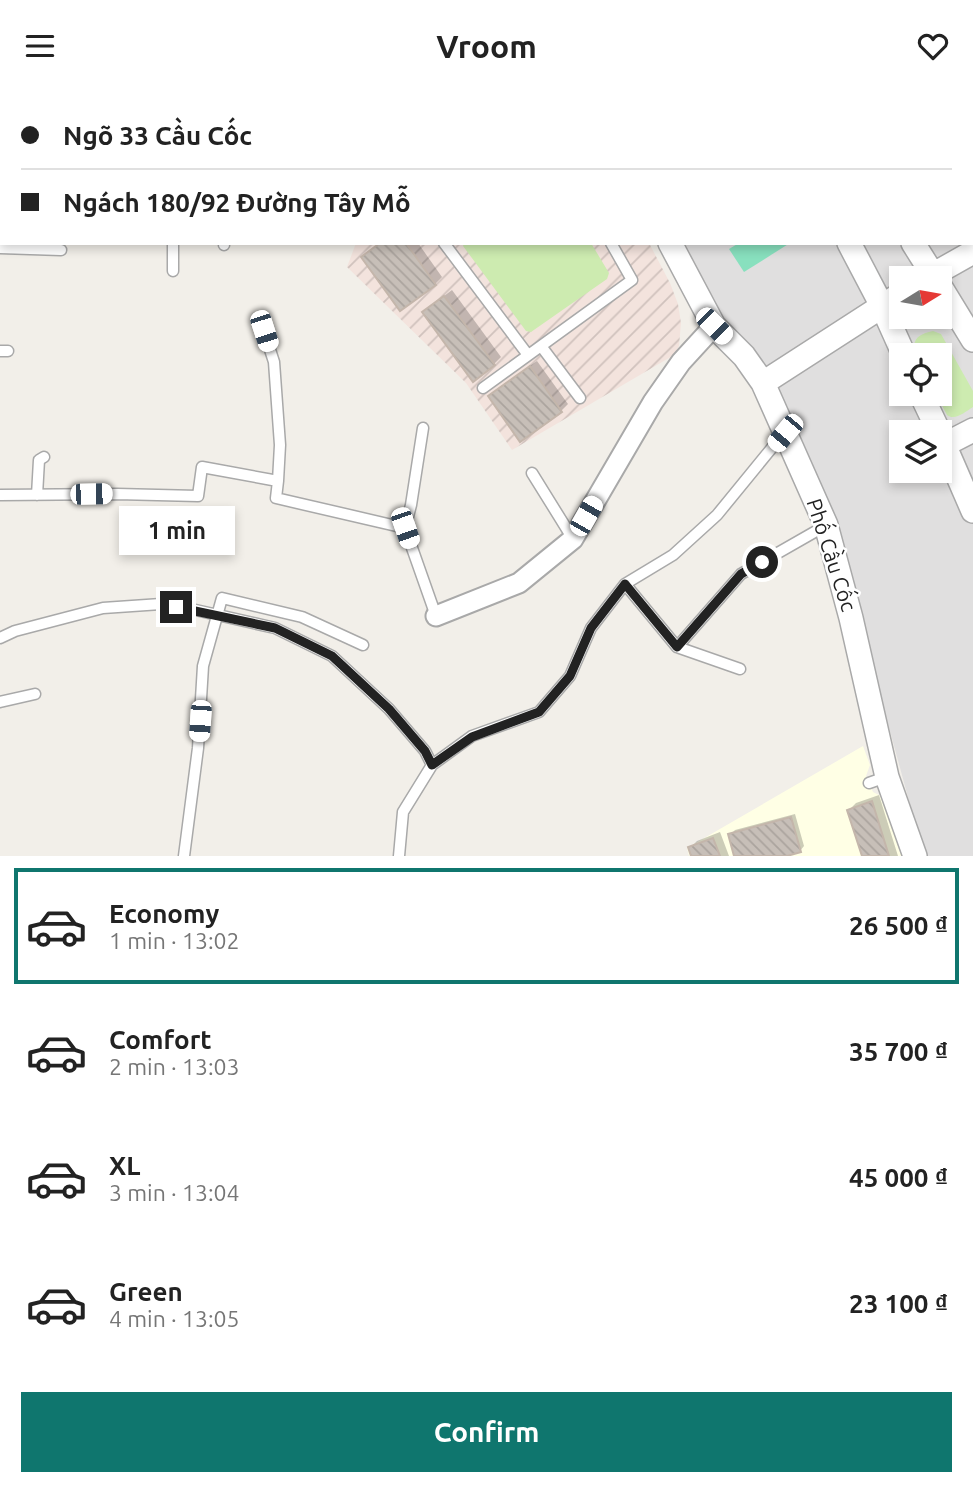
<!DOCTYPE html>
<meta charset="utf-8">
<style>
:root{--surface:#fff;--page:#f2f2f2;--text:#222;--muted:#767676;--line:#e0e0e0;--accent:#0f766e}
body{margin:0;font-family:Ubuntu,sans-serif;background:var(--page);color:var(--text);height:100vh;display:flex;flex-direction:column;font-size:26px;white-space:nowrap}
*{box-sizing:border-box;margin:0}
p{font-size:23px;color:var(--muted)}
.icon{flex:none;width:38px;height:38px;fill:none;stroke:currentColor;stroke-width:2;stroke-linecap:round;stroke-linejoin:round}
.map{position:relative;height:765px;overflow:hidden}
.drawer{display:flex;flex-direction:column;background:var(--surface);flex:1}
.drawer>*{flex:none}
.hud{position:absolute;left:0px;top:0px;width:973px;height:154px;box-shadow:0 4px 10px #0003;display:grid;align-content:center;height:154px;padding:0 21px;background:var(--surface)}
.needle{width:46px;rotate:79deg}
.controls{position:absolute;left:889px;top:175px;display:grid;gap:14px}
.controls a{display:grid;place-items:center;width:63px;height:63px;border-radius:0px;background:var(--surface);box-shadow:0 4px 10px #0003;font-size:35px}
.end{position:absolute;width:32px;height:32px;margin:-16px;border:9px solid #222;background:#fff;box-shadow:0 0 0 4px #fff}
.from{border-radius:50%}
.bubble{position:absolute;height:49px;border-radius:0px;background:var(--surface);box-shadow:0 4px 10px #0003;font-size:23px;font-weight:700;line-height:49px;text-align:center}
.car{position:absolute;width:21px;height:42px;margin:-21px -10px;border-radius:9px;box-shadow:0 0 5px 2px #0007;background:linear-gradient(#fff 24%,#345 0 40%,#fff 0 76%,#345 0 86%,#fff 0)}
.hud b{display:flex;align-items:center;gap:24px;height:66px;font-size:26px}
.hud b+b{border-top:2px solid var(--line)}
.hud i{width:18px;height:18px;background:var(--text)}
ul{padding:12px 0 0;list-style:none}
li{display:flex;align-items:center;gap:21px;height:116px;margin:0 14px 10px;padding:0 7px;border:4px solid transparent;border-radius:0px}
li div{flex:1}
li b{display:block;font-size:26px}
li em{font-style:normal;font-weight:700}
li.current{border-color:var(--accent)}
li>.icon{width:63px;height:63px;stroke-width:1.5}
.cta{display:flex;gap:14px;margin-top:auto;padding:14px 21px}
.cta a{flex:1;height:80px;border-radius:0px;background:var(--accent);color:#fff;font-size:28px;font-weight:700;line-height:80px;text-align:center}
header{display:flex;justify-content:space-between;align-items:center;height:91px;padding:0 21px;background:var(--surface);font-size:32px;font-weight:700}
.map>svg:first-child{display:block}
.residential{fill:#e0dfdf;fill-rule:evenodd}
.education{fill:#ffffe5}
.military{fill:url(#military-furrows)}
.grass{fill:#cdebb0}
.pitch{fill:#88e0be}
.shadow{fill:#0003}
.building{fill:url(#building-back-hatch);stroke:#c4b6ab;stroke-width:2}
.lines{fill:none;stroke-linecap:round;stroke-linejoin:round}
.service-casing{stroke:#a9a9a9;stroke-width:13}
.minor-casing{stroke:#a9a9a9;stroke-width:23}
.tertiary-casing{stroke:#a9a9a9;stroke-width:26}
.service{stroke:#fff;stroke-width:10}
.minor{stroke:#fff;stroke-width:19}
.tertiary{stroke:#fff;stroke-width:23}
.route{stroke:#222;stroke-width:9}
.labels{text-anchor:middle;stroke-width:5;stroke-linejoin:round;paint-order:stroke}
.street-label{font-size:21px;fill:#222;stroke:#fff}
</style>
<header><svg class="icon" aria-label="menu" viewBox="0 0 24 24"><path d="M4 6h16M4 12h16M4 18h16"/></svg>Vroom<svg class="icon" aria-label="heart" viewBox="0 0 24 24"><path d="M12 20l-8-8c-3-5 5-10 8-4 3-6 11-1 8 4z"/></svg></header>
<div class="map">
<svg width="973" height="765" viewBox="0 0 973 765">
<defs>
<pattern id="military-furrows" width="10" height="10" patternUnits="userSpaceOnUse" patternTransform="scale(1.75)"><rect width="10" height="10" fill="#f3e3dd"/><path d="M-1 1l2-2M0 10L10 0M9 11l2-2" fill="none" stroke="#d0c2bd"/></pattern>
<pattern id="building-back-hatch" width="6" height="6" patternUnits="userSpaceOnUse" patternTransform="scale(1.75)"><rect width="6" height="6" fill="#c7bfb8"/><path d="M-1 5l2 2M0 0l6 6M5-1l2 2" fill="none" stroke="#aba49e"/></pattern>
</defs>
<rect width="100%" height="100%" fill="#f2efe9"/>
<path class="residential" d="M605,0H973V765H924L859,526L735,243L715,216L680,152H971V2H606ZM901,187H940V226H901ZM901,264H940V303H901ZM901,341H940V380H901Z"/>
<path class="education" d="M863,655L870,674L866,685L873,701L885,707L905,765H689L687,757Z"/>
<path class="military" d="M356,152H649L670,192L678,213L681,232L679,255L674,264L512,359L466,292L347,176Z"/>
<path class="grass" d="M464,152H591L609,182L607,188L531,241L526,240L463,155Z
M933,240L941,243L973,300V316C965,321 955,330 947,324L936,303H940V264H917C910,249 918,243 933,240Z"/>
<path class="pitch" d="M739,152H790L744,181L729,158Z"/>
<path class="shadow" d="M380,152H418L442,186L435,193Z
M452,199L501,266L494,273L431,215Z
M537,270L568,313L561,320L490,305L497,298Z
M879,704L898,765H863L849,719L856,712Z
M795,723L804,755L800,760L730,744L735,739Z
M720,741L729,765H693L690,757L697,750Z"/>
<path class="building" d="M380,152H406L436,194L400,220L361,166Z
M444,205L495,274L473,291L422,221Z
M530,275L562,321L520,351L488,305Z
M872,710L889,765H862L847,719Z
M791,726L801,761L787,765H734L728,743Z
M713,747L720,765H691L688,756Z"/>
<g class="lines">
<g class="service-casing">
<path id="service" d="M512,0L513,2
M106,2L113,0
M829,2L831,0
M0,66H2
M173,152V180
M224,152V154
M444,152L528,264
M0,157L61,159
M264,240L274,271L280,354L278,390
M541,255L580,307
M0,260H8
M483,297L632,189L611,152
M532,382L573,448
M0,404L117,403L198,405L202,376L278,390L276,407L405,437L436,525
M37,404L39,369L44,366
M405,437L411,414L423,337
M625,493L677,556L740,578
M0,547L15,540L103,517L161,513L191,518L275,537L332,565L389,618L425,660L432,674
M677,556L741,483L825,435
M0,611L35,603
M869,692L886,686
M184,765L198,657L203,575L222,507L302,526L363,554
M399,765L403,721L432,674L472,645L539,621L570,585L591,537L625,493L673,464L717,424L784,342"/>
</g>
<g class="minor-casing">
<path id="minor" d="M436,525L519,492L573,448L653,311L681,271L714,235"/>
</g>
<g class="tertiary-casing">
<path id="tertiary" d="M593,0L594,2
M765,0L766,2
M811,0L813,2
M670,152L714,235L744,265L763,292L826,434L851,527L887,686L915,765
M849,152L882,215L904,264
M913,152L935,187
M927,187L973,161
M940,195L973,249
M763,292L901,203
M921,303L939,341
M940,344L973,420
M944,354L973,339"/>
</g>
<use href="#service" class="service"/>
<use href="#minor" class="minor"/>
<use href="#tertiary" class="tertiary"/>
</g>
<g class="lines">
<path class="route" d="M176,516L275,537L332,565L389,618L425,660L432,674L472,646L539,621L570,585L591,537L625,493L677,556L741,483L762,471"/>
</g>
<g class="labels">
<g class="street-label">
<text transform="translate(831 464) rotate(72)" y="7">Phố Cầu Cốc</text>
</g>
</g>
</svg>
<div class="controls">
<a><svg class="needle" viewBox="-14 -14 28 28"><path d="M0-13l5 13h-10z" fill="#e53935"/><path d="M0 13l5-13h-10z" fill="#767676"/></svg></a>
<a><svg class="icon" aria-label="locate" viewBox="0 0 24 24"><circle cx="12" cy="12" r="6"/><path d="M12 2v4M12 18v4M2 12h4M18 12h4"/></svg></a>
<a><svg class="icon" aria-label="layers" viewBox="0 0 24 24"><path d="M12 4l9 5-9 5-9-5zM3 14l9 5 9-5"/></svg></a>
</div>
<i class="end from" style="left:762px;top:471px"></i>
<i class="end" style="left:176px;top:516px"></i>
<div class="bubble" style="left:119px;top:415px;width:116px">1 min</div>
<i class="car" style="left:714px;top:235px;rotate:135deg"></i>
<i class="car" style="left:264px;top:240px;rotate:162deg"></i>
<i class="car" style="left:785px;top:342px;rotate:220deg"></i>
<i class="car" style="left:91px;top:403px;rotate:89deg"></i>
<i class="car" style="left:586px;top:425px;rotate:30deg"></i>
<i class="car" style="left:405px;top:437px;rotate:161deg"></i>
<i class="car" style="left:200px;top:630px;rotate:184deg"></i>
<div class="hud">
<b><i class="from"></i>Ngõ 33 Cầu Cốc</b>
<b><i></i>Ngách 180/92 Đường Tây Mỗ</b>
</div>
</div>
<section class="drawer">
<ul>
<li class="current"><svg class="icon" aria-label="car" viewBox="0 0 24 24"><path d="M5 17H2v-5l4-1 3-4h7l3 4 3 1v5h-3M9 17h6M6 11h13"/><circle cx="7" cy="17" r="2"/><circle cx="17" cy="17" r="2"/></svg><div><b>Economy</b><p>1 min · 13:02</p></div><em>26 500 ₫</em></li>
<li><svg class="icon" aria-label="car" viewBox="0 0 24 24"><path d="M5 17H2v-5l4-1 3-4h7l3 4 3 1v5h-3M9 17h6M6 11h13"/><circle cx="7" cy="17" r="2"/><circle cx="17" cy="17" r="2"/></svg><div><b>Comfort</b><p>2 min · 13:03</p></div><em>35 700 ₫</em></li>
<li><svg class="icon" aria-label="car" viewBox="0 0 24 24"><path d="M5 17H2v-5l4-1 3-4h7l3 4 3 1v5h-3M9 17h6M6 11h13"/><circle cx="7" cy="17" r="2"/><circle cx="17" cy="17" r="2"/></svg><div><b>XL</b><p>3 min · 13:04</p></div><em>45 000 ₫</em></li>
<li><svg class="icon" aria-label="car" viewBox="0 0 24 24"><path d="M5 17H2v-5l4-1 3-4h7l3 4 3 1v5h-3M9 17h6M6 11h13"/><circle cx="7" cy="17" r="2"/><circle cx="17" cy="17" r="2"/></svg><div><b>Green</b><p>4 min · 13:05</p></div><em>23 100 ₫</em></li>
</ul>
<div class="cta"><a>Confirm</a></div>
</section>
